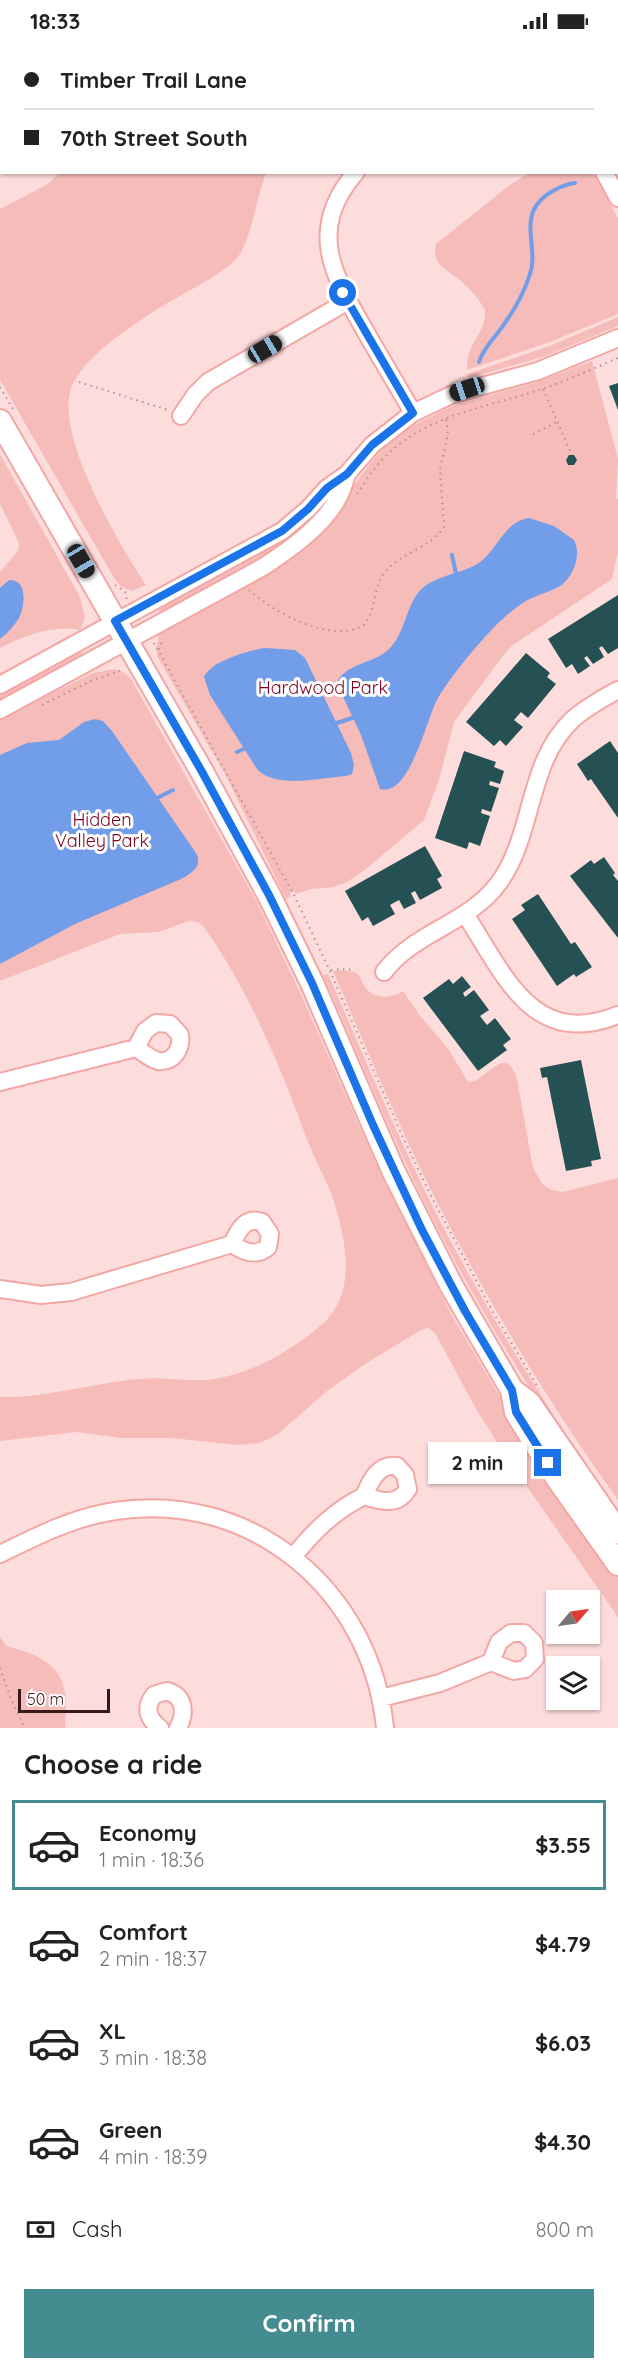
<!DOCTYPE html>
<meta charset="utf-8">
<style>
:root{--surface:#fff;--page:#f2f2f2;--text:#222;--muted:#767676;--line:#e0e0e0;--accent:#448c90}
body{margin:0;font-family:Quicksand,sans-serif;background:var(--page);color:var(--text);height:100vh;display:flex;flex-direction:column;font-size:22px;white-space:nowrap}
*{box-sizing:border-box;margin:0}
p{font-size:20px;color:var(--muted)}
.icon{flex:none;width:33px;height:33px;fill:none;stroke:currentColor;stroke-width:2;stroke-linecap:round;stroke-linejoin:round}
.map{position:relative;height:1686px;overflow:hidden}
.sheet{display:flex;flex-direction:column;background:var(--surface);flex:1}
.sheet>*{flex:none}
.top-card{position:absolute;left:0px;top:0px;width:618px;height:132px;box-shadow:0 2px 4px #0004;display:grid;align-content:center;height:132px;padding:0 24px;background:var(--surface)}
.needle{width:39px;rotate:61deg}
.tools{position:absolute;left:546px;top:1548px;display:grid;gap:12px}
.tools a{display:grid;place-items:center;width:54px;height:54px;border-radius:0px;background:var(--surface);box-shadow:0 2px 4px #0004;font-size:30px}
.scale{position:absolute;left:18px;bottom:15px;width:92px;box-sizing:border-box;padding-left:6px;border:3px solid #361919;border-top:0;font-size:16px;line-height:21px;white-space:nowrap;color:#361919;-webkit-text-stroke:4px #fff;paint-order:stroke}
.end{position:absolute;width:27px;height:27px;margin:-14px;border:8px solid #1a73e8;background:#fff;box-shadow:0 0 0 3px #fff}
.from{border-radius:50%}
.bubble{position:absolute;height:42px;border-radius:0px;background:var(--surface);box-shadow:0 2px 4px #0004;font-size:20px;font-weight:700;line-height:42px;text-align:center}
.car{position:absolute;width:18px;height:36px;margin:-18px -9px;border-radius:8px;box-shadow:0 0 4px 2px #0007;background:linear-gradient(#222 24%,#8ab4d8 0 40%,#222 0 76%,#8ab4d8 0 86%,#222 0)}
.top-card b{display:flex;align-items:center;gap:21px;height:57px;font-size:22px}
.top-card b+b{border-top:2px solid var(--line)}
.top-card i{width:15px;height:15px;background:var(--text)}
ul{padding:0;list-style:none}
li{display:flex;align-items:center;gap:18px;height:90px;margin:0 12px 9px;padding:0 12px;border:3px solid transparent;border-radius:0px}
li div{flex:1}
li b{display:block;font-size:22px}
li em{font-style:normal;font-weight:700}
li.active{border-color:var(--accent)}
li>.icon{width:54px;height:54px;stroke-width:1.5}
h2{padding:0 24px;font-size:27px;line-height:72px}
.pay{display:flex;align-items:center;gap:15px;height:66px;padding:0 24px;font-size:22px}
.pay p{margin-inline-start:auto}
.action{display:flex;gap:12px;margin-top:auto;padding:12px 24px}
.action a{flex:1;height:69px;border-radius:0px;background:var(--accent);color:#fff;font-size:24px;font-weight:700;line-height:69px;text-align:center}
.status{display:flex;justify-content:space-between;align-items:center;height:42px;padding:0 30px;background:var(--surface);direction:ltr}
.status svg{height:16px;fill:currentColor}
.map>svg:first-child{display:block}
.green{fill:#f6bcba}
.water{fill:#729de9}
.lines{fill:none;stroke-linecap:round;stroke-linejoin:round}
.stream{stroke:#729de9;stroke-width:4}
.building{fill:#255154}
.minor-casing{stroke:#f3a7a5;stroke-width:20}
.major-casing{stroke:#f3a7a5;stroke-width:26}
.path{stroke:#b19291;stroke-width:2;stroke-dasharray:1.5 4.5;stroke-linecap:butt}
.minor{stroke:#fff;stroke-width:16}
.major{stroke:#fff;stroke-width:22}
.route{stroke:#1a73e8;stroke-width:8}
.labels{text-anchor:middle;stroke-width:6;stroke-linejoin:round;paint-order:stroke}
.park-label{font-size:18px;fill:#81021b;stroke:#fff}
</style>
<div class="status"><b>18:33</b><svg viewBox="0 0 49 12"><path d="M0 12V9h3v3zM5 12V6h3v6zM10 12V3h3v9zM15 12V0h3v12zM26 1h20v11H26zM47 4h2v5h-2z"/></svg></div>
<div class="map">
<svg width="618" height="1686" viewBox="0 0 618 1686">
<rect width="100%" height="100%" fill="#fddddb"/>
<path class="green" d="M59,131H266C257,154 251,199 237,216C220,235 175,255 153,270C126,288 82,316 71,347C55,394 120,504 146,543L132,549L121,545L114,536L0,338V167L48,142Z
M529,131H593L618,176V272L550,300L467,328C465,302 487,291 485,268C478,255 467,243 456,235C443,226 432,221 436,202L511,142Z
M618,275V284L543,315L468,336V332L552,303Z
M592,319L618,417L616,456L618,457V510L612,537L513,603L505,611L454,680L439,738L424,778L366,827L347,840L333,845L311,847L296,852L294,849L290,851L291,854L286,857L225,732L158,616L156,606L159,593L336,467L376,414L395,396L414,383L452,364L537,340Z
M0,412L80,555L85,575L80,588C50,583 26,593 0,606V530L18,509L19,501L0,462Z
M334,452L316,475L283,505L169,567L159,570L158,566L168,558L319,465Z
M80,608L82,612L0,660V649Z
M114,627L123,630L131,637L257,860L303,957L380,1131L451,1272L532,1409L618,1533V1575L505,1413L475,1365L435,1291L428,1286L421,1288L365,1322L327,1349L278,1392L260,1401L236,1403L172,1396H121L76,1390L0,1399V1355C47,1356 93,1341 139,1337C166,1334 193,1342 220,1336C252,1329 279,1315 305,1296C313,1289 323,1283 329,1275C357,1243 344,1189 332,1154C325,1135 315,1118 308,1100C282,1028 248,946 203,884L198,880L189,879L159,890L120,892L0,939V677L93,631Z
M342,928C346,929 352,929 356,931C362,934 361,939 364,943C372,958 390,957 403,949L421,975L449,1008L468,1040C486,1041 505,999 517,1037L533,1126L542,1142L552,1148L563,1150L618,1136V1458C549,1362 488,1260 434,1154C397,1081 366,1005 333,929Z
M328,932C364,1014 398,1097 439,1177C492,1278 552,1375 618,1468V1478C554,1386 493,1293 441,1193C397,1109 362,1020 323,933Z
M0,1594L6,1604C32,1610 62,1621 65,1652C67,1663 65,1675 65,1686H0Z"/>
<path class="water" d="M529,476L554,484L574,498C581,512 575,529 565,540C556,549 535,553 524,560C499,577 481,599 462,622C453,634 443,646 436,660C427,677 409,756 380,747L361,693L340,648L338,638C349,621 374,621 388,608C405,592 405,568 418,551C432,533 460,533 479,521C497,508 505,479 529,476Z
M9,538C28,537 25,564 19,576C14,584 8,591 0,597V546Z
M266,606L295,608L305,616L351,711L354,723L352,732L346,734C320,736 275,747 257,727L210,653L204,635C211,619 249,608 266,606Z
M95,677L103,679L112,689L196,811C203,824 192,831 181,837L75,882L0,922V713L27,701L59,698L84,680Z"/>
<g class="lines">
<path class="stream" d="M479,320C483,306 494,297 502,285C514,269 524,251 530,232C538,211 523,183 536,164C544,152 561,143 575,141
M452,513L457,536
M334,682L355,675
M237,710L248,705
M155,757L173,748"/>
</g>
<path class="building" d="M618,341V368L609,344Z
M569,413H574L577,418L574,423H568L566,418Z
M618,553V606L608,612L602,604L599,606L604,615L593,622L587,614L584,616L590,624L578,632L572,622L566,626L548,597Z
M526,611L550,631L547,635L556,642L528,676L521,670L514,678L523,685L506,704L500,698L494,704L466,680Z
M610,699L618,711V776L591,737L588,739L577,722Z
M464,709L496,720L494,725L504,729L500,742L490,739L489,743L499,746L491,770L482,767L481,771L490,774L480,804L469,800L467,807L435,796Z
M425,804L442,834L437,837L442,846L420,858L415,849L411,851L416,861L404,867L399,858L390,863L395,872L373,884L368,875L362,879L345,849Z
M604,815L615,831L613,833L618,839V896L570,834L591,818L594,822Z
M538,852L571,902L575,900L592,925L576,935L574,932L557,944L512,877L525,868L521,863Z
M462,934L471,945L463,951L465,955L474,948L489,968L480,974L487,983L495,976L511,997L503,1003L507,1008L478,1029L423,956L449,937L453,942Z
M581,1018L601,1117L591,1119L592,1124L566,1129L547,1035L542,1036L540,1026Z"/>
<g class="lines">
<g class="minor-casing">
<path id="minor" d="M56,2L59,0
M478,2V0
M0,29L2,28
M356,130C307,187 332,231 364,287C380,315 397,343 413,371
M604,130L618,156
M181,374L195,353L208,340L348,259
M0,643L282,489L308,467L327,446L347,432L372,403L413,371L453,352L538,329L618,296
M0,668L263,525C289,508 325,483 339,454C343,447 345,439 347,432
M465,872C503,930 532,1008 618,973
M384,930C414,890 468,882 498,842C535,792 526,722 572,678C586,665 602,657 618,648
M0,1040L136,1006C143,1010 150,1017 158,1019C174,1021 182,1006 180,993L170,982L156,981L145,989L136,1006
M0,1247L41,1253L71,1250L232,1202C238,1189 245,1174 262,1180L270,1192L268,1205C256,1215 244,1210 232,1202
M0,1512C37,1494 74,1475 115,1469C253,1448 372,1550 385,1686
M293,1515C314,1489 334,1469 364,1454C381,1459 397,1465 408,1447L405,1433L397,1424C378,1421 370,1440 364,1454
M381,1656L440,1641L491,1620L514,1629L525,1627L535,1617L534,1601L524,1591H511L499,1600L491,1620
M160,1686C148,1677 144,1666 154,1653L167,1649C185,1654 186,1671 178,1686"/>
</g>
<g class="major-casing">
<path id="major" d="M0,379L201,728L269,853L312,941L393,1128L451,1243L512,1348L516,1370L557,1436L618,1522
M512,1348L529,1361L618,1490"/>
</g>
<path class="path" d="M79,340L168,368
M0,345L13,367
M543,347L571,411
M533,392L557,380
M357,452C365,441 371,429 381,419C422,375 478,367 533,350C562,341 590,328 618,316
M115,543L125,550L127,558
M249,548C273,570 334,604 365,582C376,567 373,545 385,530C400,511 431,506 444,485L440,427L448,392L446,375
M154,601L294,853L330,929L401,1091L431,1154L493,1270L539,1347
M159,608L162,597
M42,663L91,639L122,628
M331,928L342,927L355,928
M0,1626L11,1657L25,1686"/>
<use href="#minor" class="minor"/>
<use href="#major" class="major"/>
</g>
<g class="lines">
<path class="route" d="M343,251L413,371L372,403L347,432L327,446L308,467L282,489L115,579L201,728L269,853L312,941L373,1083L422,1188L465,1269L512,1348L516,1370L548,1421"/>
</g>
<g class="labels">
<g class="park-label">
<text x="323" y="652">Hardwood Park</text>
<text x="102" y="784">Hidden<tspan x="102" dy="21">Valley Park</tspan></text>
</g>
</g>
</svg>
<div class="tools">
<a><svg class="needle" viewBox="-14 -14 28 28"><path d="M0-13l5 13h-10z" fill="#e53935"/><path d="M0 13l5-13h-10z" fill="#767676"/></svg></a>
<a><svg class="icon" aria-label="layers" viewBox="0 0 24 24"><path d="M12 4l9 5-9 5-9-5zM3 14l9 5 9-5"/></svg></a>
</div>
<div class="scale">50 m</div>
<i class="end from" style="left:343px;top:251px"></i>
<i class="end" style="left:548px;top:1421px"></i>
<div class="bubble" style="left:428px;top:1400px;width:99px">2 min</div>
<i class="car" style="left:265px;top:307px;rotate:60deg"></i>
<i class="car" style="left:467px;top:347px;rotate:252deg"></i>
<i class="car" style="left:81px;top:519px;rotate:150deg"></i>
<div class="top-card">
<b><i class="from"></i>Timber Trail Lane</b>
<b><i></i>70th Street South</b>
</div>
</div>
<section class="sheet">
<h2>Choose a ride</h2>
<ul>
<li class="active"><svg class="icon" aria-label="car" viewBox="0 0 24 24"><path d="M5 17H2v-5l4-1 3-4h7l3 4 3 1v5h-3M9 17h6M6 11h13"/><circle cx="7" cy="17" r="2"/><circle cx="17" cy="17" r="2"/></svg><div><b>Economy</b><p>1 min · 18:36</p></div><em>$3.55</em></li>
<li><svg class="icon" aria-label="car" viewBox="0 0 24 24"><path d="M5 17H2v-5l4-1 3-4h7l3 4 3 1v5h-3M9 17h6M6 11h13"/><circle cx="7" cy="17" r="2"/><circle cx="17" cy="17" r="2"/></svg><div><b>Comfort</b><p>2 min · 18:37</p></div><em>$4.79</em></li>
<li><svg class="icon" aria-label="car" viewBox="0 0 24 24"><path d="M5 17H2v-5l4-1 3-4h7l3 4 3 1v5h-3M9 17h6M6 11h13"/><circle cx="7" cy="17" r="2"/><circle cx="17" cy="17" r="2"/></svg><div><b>XL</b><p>3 min · 18:38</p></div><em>$6.03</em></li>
<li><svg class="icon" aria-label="car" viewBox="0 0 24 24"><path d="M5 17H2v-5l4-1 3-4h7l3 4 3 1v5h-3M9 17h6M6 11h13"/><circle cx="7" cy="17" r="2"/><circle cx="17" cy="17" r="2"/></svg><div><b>Green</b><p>4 min · 18:39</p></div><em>$4.30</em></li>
</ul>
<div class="pay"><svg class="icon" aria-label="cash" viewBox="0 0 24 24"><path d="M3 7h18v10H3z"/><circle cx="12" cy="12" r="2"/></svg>Cash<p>800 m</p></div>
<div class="action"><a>Confirm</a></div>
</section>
